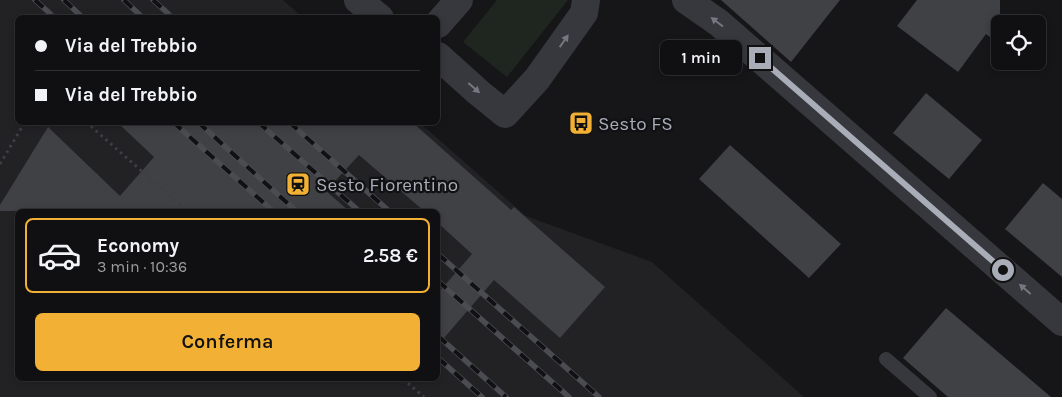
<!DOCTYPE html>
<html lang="it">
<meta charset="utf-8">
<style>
:root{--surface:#101012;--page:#19191b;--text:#f1f3f6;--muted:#9c9d9f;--line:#303032;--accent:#f2b134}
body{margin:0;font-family:Karla,sans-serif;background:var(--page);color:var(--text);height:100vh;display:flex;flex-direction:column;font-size:19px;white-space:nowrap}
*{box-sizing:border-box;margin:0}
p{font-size:16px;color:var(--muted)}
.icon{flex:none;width:28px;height:28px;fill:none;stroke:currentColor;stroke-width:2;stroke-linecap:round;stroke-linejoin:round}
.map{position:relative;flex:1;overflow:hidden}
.drawer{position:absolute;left:15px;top:209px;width:425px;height:172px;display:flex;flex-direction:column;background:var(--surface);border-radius:8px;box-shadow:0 2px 8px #0003,0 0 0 1px var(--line)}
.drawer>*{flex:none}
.guide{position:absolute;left:15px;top:15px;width:425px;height:110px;border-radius:8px;box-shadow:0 2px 8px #0003,0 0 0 1px var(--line);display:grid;align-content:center;height:110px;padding:0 20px;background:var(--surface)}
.tools{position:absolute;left:991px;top:15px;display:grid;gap:10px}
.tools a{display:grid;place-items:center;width:55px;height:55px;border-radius:8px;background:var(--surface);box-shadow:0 2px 8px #0003,0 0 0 1px var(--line);font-size:25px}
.end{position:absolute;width:22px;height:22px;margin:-11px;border:6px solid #a8adb8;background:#111;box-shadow:0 0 0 2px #111}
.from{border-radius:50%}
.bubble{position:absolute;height:35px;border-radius:8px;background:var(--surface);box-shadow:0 2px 8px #0003,0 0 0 1px var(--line);font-size:16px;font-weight:600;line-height:35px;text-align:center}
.guide b{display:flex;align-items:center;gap:18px;height:48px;font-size:19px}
.guide b+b{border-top:1px solid var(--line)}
.guide i{width:12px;height:12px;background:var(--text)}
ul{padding:9px 0 0;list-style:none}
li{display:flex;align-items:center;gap:15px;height:75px;margin:0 10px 8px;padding:0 10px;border:2px solid transparent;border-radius:8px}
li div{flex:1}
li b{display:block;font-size:19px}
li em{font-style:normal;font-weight:600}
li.on{border-color:var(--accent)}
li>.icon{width:45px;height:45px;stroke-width:1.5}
.primary-button{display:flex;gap:10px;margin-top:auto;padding:10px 20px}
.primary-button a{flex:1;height:58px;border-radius:8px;background:var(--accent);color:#111;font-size:20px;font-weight:600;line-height:58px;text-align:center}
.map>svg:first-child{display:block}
.built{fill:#222225;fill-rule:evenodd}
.green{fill:#1e261f}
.building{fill:#404145}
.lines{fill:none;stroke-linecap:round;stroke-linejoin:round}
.path{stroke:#3d3f44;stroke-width:3;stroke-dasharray:2.5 4;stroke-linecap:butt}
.service{stroke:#37383d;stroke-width:14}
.minor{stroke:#37383d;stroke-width:28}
.rail-casing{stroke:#4a4c52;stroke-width:5.5}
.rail{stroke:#111113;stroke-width:4;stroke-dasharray:11;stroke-linecap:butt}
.oneway{fill:#757881}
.route{stroke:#a8adb8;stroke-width:6}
.labels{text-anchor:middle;stroke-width:4.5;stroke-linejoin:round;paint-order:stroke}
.poi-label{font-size:19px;fill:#a8adb8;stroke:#111113;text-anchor:start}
</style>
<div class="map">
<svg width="1062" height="397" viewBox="0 0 1062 397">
<rect width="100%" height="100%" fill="#161618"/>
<path class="built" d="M0,0H283L302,17L18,18V122L420,123L526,216L652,262L804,397H0ZM18,211H438V379H18Z"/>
<path class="green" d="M497,0H568L507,77L463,42Z"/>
<path class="building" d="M721,0H840L791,62Z
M917,0H1000V45L986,34L958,72L897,26Z
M926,93L982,140L949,179L893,133Z
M117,122H412L511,210L514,207L605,287L560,338L494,280L438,345V293L472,254L438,223V211H424L359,155L326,191L349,211H0V205L48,127L120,196L154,157Z
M730,145L841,244L809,278L699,179Z
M1043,183L1062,199V277L1005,229Z
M946,308L1051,397H948L903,358Z"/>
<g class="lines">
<path class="path" d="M86,122L187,211
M0,164L25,122
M403,379L424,397"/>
<path class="service" d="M886,359L930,397"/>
<path class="minor" d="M358,0L380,18
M686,0L719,23L1062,322
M438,24L459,0
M438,56L478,92L505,114L537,79L584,13L586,0"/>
<g class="rail-casing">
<path id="rail" d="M35,0L55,18
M64,0L83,18
M124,0L143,18
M153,0L173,18
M173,122L273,211
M198,122L296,211
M258,122L359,211
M289,122L389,211
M438,254L599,397
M438,281L569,397
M438,336L506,397
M438,358L482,397"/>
</g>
<use href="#rail" class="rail"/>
</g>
<defs><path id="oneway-solid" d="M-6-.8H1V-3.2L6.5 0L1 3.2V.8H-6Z" transform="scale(1.25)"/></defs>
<g class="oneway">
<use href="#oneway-solid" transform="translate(717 22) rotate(-143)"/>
<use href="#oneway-solid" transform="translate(564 41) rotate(-55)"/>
<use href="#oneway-solid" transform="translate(474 88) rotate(41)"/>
<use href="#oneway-solid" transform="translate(1025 289) rotate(-139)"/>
</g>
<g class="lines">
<path class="route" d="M760,58L1003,270"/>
</g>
<defs>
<g id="bus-square" transform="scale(1.25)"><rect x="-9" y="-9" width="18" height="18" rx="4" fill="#f2b134" stroke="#111113"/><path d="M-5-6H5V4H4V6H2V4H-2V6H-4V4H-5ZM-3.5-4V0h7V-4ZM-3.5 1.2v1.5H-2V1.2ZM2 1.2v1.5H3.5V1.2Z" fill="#111"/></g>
<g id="station-square" transform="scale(1.25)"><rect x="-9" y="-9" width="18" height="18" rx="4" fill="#f2b134" stroke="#111113"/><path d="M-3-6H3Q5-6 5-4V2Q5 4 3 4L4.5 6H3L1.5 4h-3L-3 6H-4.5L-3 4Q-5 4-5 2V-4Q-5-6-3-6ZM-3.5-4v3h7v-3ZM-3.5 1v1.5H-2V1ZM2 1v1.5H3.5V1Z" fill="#111"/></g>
</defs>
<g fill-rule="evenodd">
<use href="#bus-square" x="581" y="123"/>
<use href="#station-square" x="298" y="184"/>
</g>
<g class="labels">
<g class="poi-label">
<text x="598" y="130">Sesto FS</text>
<text x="316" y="191">Sesto Fiorentino</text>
</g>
</g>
</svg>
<div class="tools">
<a><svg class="icon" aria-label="locate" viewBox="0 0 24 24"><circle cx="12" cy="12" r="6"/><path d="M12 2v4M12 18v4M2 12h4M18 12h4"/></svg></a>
</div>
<i class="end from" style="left:1003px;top:270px"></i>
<i class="end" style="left:760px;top:58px"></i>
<div class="bubble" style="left:660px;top:40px;width:82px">1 min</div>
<div class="guide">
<b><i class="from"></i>Via del Trebbio</b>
<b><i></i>Via del Trebbio</b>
</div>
<section class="drawer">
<ul>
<li class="on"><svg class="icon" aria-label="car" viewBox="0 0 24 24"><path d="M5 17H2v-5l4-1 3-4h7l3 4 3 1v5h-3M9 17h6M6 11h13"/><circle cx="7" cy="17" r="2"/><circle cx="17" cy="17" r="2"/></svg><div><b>Economy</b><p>3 min · 10:36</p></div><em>2.58 €</em></li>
</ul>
<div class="primary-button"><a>Conferma</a></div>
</section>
</div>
